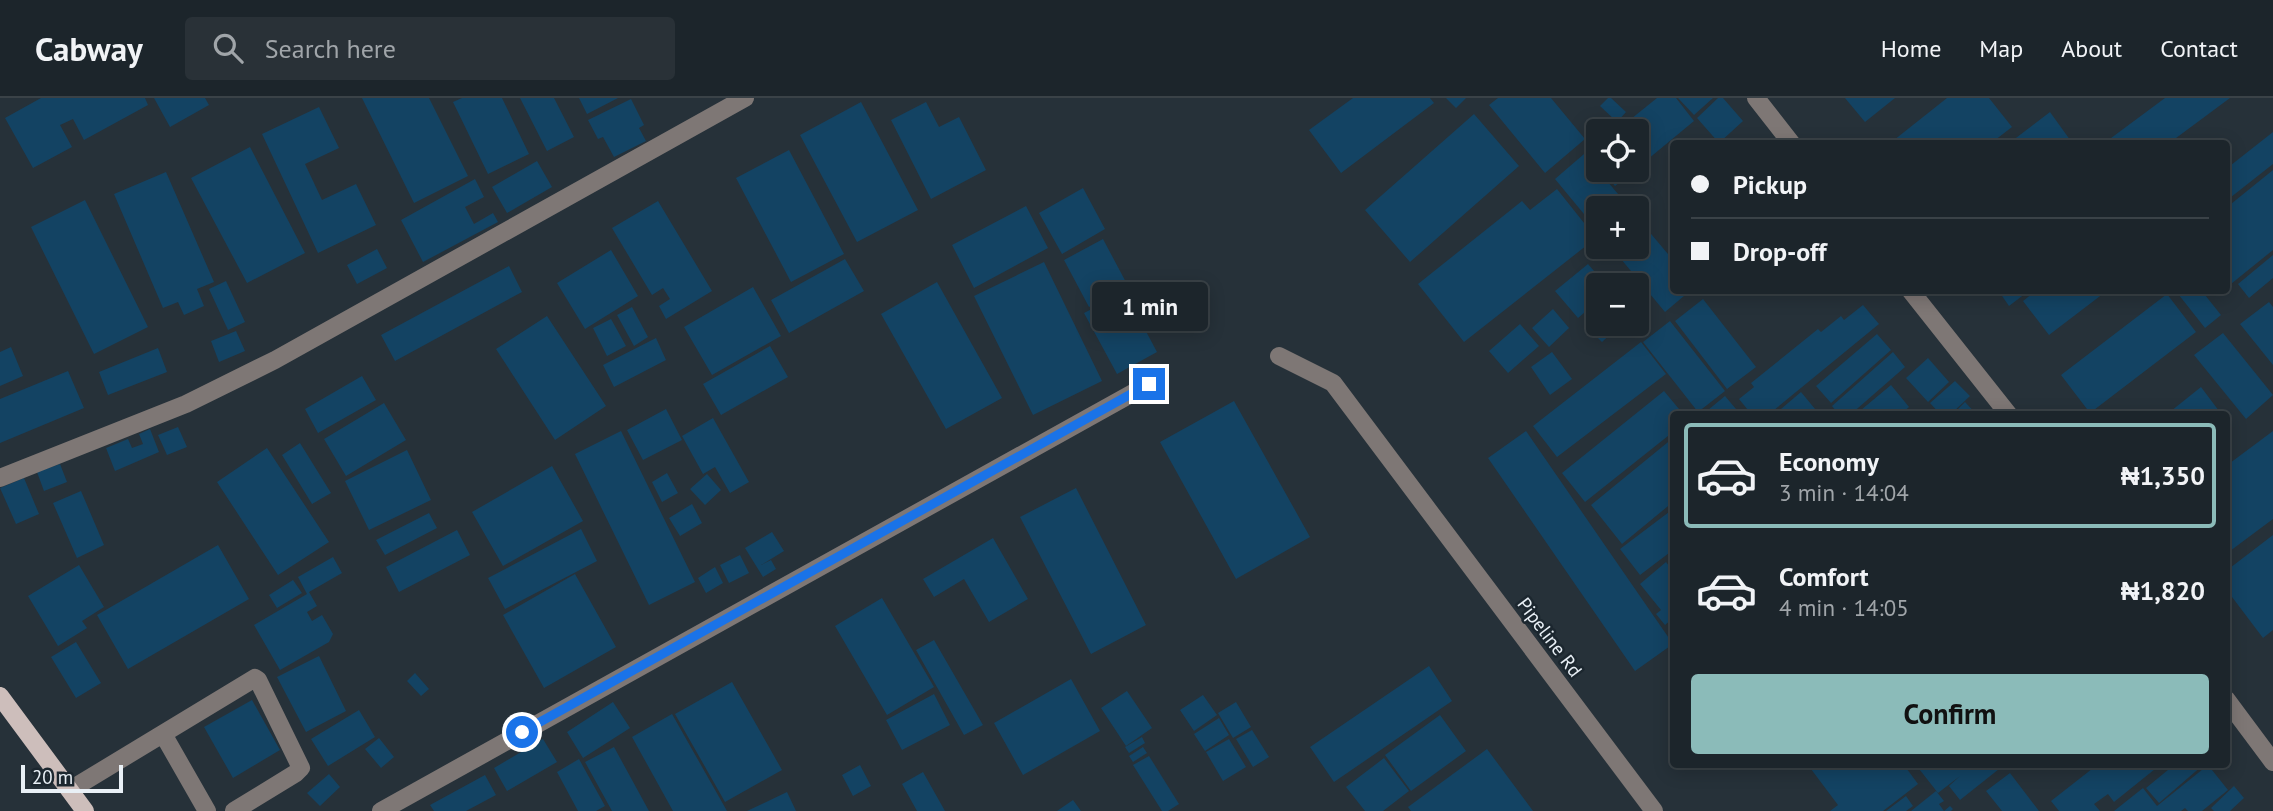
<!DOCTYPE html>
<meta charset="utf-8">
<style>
:root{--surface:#1c252b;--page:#293137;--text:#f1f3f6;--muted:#a0a5a9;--line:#3a4247;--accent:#8bbbb9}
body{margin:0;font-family:"PT Sans",sans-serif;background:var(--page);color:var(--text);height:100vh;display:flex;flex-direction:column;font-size:26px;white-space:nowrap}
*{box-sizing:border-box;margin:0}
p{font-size:23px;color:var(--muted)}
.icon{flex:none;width:38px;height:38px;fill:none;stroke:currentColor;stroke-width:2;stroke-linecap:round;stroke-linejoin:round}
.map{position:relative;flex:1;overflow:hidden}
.details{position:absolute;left:1670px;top:313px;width:560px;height:357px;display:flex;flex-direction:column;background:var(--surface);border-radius:7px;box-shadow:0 4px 18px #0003,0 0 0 2px var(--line)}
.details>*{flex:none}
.guide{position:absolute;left:1670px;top:42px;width:560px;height:154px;border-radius:7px;box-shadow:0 4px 18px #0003,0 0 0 2px var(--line);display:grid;align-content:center;height:154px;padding:0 21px;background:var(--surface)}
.controls{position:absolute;left:1586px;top:21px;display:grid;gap:14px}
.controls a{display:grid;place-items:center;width:63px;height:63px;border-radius:7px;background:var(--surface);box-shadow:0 4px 18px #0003,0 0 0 2px var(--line);font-size:35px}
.scale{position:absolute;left:21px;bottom:18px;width:102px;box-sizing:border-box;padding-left:7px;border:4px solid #e9f0f6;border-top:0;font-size:19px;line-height:24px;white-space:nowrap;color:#e9f0f6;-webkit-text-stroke:5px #1c272f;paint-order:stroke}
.end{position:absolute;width:32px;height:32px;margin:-16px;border:9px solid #1a73e8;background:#fff;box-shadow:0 0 0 4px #fff}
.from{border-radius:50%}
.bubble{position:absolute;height:49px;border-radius:7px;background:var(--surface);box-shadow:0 4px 18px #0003,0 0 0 2px var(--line);font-size:23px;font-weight:600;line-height:49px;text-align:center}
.guide b{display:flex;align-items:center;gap:24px;height:66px;font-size:26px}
.guide b+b{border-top:2px solid var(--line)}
.guide i{width:18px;height:18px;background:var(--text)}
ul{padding:12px 0 0;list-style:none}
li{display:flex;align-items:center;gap:21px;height:105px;margin:0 14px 10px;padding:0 7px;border:4px solid transparent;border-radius:7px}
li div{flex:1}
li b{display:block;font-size:26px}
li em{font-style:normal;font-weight:600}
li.on{border-color:var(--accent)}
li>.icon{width:63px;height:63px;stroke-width:1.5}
.primary-button{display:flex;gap:14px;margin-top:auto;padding:14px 21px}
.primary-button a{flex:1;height:80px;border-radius:7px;background:var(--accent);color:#111;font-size:28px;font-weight:600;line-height:80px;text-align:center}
header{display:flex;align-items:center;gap:42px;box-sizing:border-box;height:98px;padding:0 35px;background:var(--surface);border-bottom:2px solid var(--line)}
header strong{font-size:33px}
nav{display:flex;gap:38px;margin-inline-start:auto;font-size:24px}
.search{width:490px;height:63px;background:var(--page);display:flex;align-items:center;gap:18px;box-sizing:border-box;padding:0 24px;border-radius:7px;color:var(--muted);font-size:26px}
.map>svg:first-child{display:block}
.building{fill:#134363}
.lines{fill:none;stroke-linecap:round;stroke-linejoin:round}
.minor{stroke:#7e7775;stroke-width:18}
.major{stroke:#cdbebb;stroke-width:18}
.route{stroke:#1a73e8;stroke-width:9}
.labels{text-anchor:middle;stroke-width:5;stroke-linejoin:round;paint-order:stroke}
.street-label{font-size:19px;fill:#e9f0f6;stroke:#1c272f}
</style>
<header>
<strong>Cabway</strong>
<div class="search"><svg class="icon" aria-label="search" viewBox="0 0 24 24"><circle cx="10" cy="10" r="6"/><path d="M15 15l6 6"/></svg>Search here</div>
<nav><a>Home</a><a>Map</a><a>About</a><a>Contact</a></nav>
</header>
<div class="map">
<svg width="2273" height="713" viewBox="0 0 2273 713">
<rect width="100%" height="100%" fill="#263139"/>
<path class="building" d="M41,0H145L148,7L84,42L73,21L60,27L72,49L33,70L5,20Z
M154,0H205L209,7L170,29Z
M362,0H429L468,78L414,105Z
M462,0H502L529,56L488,76L453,4Z
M520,0H554L574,39L547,53Z
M579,0H618L587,16Z
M1353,0H1430L1434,5L1341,75L1309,32Z
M1446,0H1466L1456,10Z
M1498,0H1551L1585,41L1545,75L1489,7Z
M1608,0H1611L1626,14L1617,24L1600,8Z
M1657,0H1676L1694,23L1636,71V33H1616Z
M1678,0H1713L1694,17Z
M1718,0H1723L1743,23L1719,45L1697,20Z
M1845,0H1895L1865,24Z
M1947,0H1989L2012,29L1990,46H1889Z
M2165,0H2230L2168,46H2103Z
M631,1L644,27L639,30L646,43L614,59L603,39L598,41L588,22Z
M861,4L918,112L857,144L800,37Z
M926,4L939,29L959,19L986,72L931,101L891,22Z
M319,9L339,50L305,66L322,102L356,86L376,127L318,155L262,36Z
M2050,14L2073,46H2008Z
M1474,16L1519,68L1410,164L1365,112Z
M2273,34V66L2226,103V71Z
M250,49L305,155L247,185L191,80Z
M1598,49V67L1589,56Z
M789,52L844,156L791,184L736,80Z
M1584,56L1630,110H1598V133L1555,81Z
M537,63L552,89L507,115L492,89Z
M1602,72H1635L1615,88Z
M2273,72V152L2226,190V110Z
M166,74L214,184L197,191L204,208L184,217L178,204L163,210L114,96Z
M475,81L484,99L465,109L474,126L493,115L498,124L423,164L401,122Z
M1083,90L1105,131L1062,156L1039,115Z
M1557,91L1596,140L1464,244L1418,186L1522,103L1530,112Z
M85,102L148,229L94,256L31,129Z
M658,103L712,193L666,221L659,208L670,201L663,190L652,197L612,130Z
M1026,108L1048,150L974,190L952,147Z
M1636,118L1673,162V192H1691L1665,214L1611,149H1636Z
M1103,141L1128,188L1089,209L1064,162Z
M377,151L387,170L357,186L347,167Z
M611,152L638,198L585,231L557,185Z
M2273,157V180L2249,200L2238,186Z
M845,161L864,193L789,235L771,202Z
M1044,164L1102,283L1033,317L974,198Z
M1588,166L1606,187H1598V203L1578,220L1555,193Z
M509,168L522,194L395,263L381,237Z
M226,183L245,224L228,232L209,191Z
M937,184L1002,300L946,331L881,216Z
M753,189L781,238L712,277L684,229Z
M1998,192H2030L2009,208Z
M2037,192H2108L2049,237L2023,203Z
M2175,192H2201L2221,217L2205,230Z
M1125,194L1157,254L1117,276L1084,215Z
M2167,196L2196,234L2090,315L2061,277Z
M1703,201L1756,269L1727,291L1675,223Z
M2269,204L2273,209V267L2240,226Z
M1863,207L1879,226L1768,317H1752L1739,301L1754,289L1751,285L1818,231L1821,234L1841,218L1844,222Z
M632,209L648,239L634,248L617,217Z
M1553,211L1569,230L1549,249L1532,230Z
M547,218L606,308L555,342L496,251Z
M611,221L626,248L607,258L593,230Z
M1598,221V226H1611L1616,231L1602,244L1588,230Z
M1670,223L1725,293L1698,314L1643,244Z
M1520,226L1539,248L1508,275L1489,253Z
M236,233L245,253L219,264L211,243Z
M2223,235L2273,297L2246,321L2194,257Z
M1877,236L1891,252L1831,305L1816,288Z
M656,240L666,262L614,289L603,267Z
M1641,244L1666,276L1557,359L1533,328Z
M770,248L788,279L721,317L703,286Z
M11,249L23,278L0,288V254Z
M158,250L167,274L108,297L99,274Z
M1552,254L1572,281L1550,297L1531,269Z
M1893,254L1905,269L1850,317H1839L1832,308Z
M1928,260L1949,284L1928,304L1906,280Z
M68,273L84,310L0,345V301Z
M362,278L376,302L318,335L305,311Z
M1955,283L1970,298L1950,317H1941L1930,305Z
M1891,287L1909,309L1900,317H1855Z
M2201,289L2222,317H2166Z
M1664,293L1684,317H1673V334L1585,404L1562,375Z
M1801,294L1820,317H1774Z
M1725,298L1741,317H1702Z
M1234,303L1310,439L1236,481L1160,344Z
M1965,304L1977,317H1952Z
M384,305L406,342L346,378L324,341Z
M666,311L682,342L643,362L627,332Z
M713,320L749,384L730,395L715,369L703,376L682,338Z
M178,329L187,349L167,357L158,337Z
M150,331L159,354L115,373L106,350L128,341L132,350L143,346L139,336Z
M621,333L695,484L649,507L575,356Z
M1526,333L1673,546L1635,573L1488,360Z
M2273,333V421L2226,456V368Z
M1673,340V404L1622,446L1591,407Z
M300,345L331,395L312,406L282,357Z
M267,350L329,444L278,477L217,384Z
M407,352L431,402L369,432L345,383Z
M60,366L67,384L44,393L37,374Z
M552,368L583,423L503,468L472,414Z
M667,375L678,395L662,404L652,384Z
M707,376L721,392L705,407L690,391Z
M24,380L39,416L16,426L0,390Z
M1076,390L1146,527L1091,556L1020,419Z
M81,393L104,447L77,460L53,405Z
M692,406L702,425L680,438L669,420Z
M1673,411V452L1640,477L1620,451Z
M429,415L437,430L385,457L376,442Z
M581,431L597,463L505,511L488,480Z
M457,432L470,457L399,494L386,469Z
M772,434L784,453L761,467L771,462L776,471L763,479L745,450Z
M2273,437V532L2263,540L2226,491V473Z
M993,440L1028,501L989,524L964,481L934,499L923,481Z
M218,447L249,501L128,571L97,517Z
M740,457L749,475L729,485L720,467Z
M333,459L342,475L309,494L317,508L307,514L312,523L322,517L333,536L329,544L280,572L254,527L307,496L298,479Z
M1666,464L1673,473V520L1665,527L1656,516L1661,512L1640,486Z
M79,467L104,509L82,523L87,530L58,548L28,498Z
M715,469L723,485L706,495L698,480Z
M575,476L616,549L544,590L503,517Z
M293,482L302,495L277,510L269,497Z
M882,500L934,589L887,617L835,528Z
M934,542L983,627L964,637L916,552Z
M76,544L101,585L76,600L51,559Z
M319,558L346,613L306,634L277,579Z
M1429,568L1452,603L1334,684L1310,649Z
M415,575L429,591L421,598L407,583Z
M1071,581L1100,633L1023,677L994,625Z
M732,584L782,672L725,704L675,616Z
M1127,593L1152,630L1126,648L1101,610Z
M934,596L950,627L902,652L886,622Z
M1203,597L1217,617L1194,633L1180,612Z
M252,602L280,652L233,680L204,629Z
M613,604L630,630L583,660L567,634Z
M1236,604L1251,629L1233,640L1218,615Z
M359,612L375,639L328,668L311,641Z
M672,616L727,713H673L632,639Z
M1440,617L1466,653L1411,693L1385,657Z
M1219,620L1229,637L1205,653L1194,636Z
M1252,632L1269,659L1253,669L1236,641Z
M1142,639L1145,645L1129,655L1125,649Z
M379,640L394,659L381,670L365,651Z
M543,641L557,664L507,693L494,670Z
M1229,641L1246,669L1223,683L1206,654Z
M614,649L649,713H612L585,664Z
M1143,649L1147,655L1133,664L1129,658Z
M1487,651L1533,713H1411L1408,709Z
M1149,658L1179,706L1168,713H1162L1133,667Z
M1384,660L1409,693L1383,713H1365L1346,689Z
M579,661L605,708L596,713H578L557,674Z
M860,667L871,688L853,698L842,677Z
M1808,667H1904L1918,686L1883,713H1830L1838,707Z
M1916,667H1996L1999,671L1960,702L1949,688L1960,678L1938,695Z
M2097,667H2160L2114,704L2108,696L2094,706L2100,713H2059L2051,703Z
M2174,667H2203L2159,705L2146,690Z
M2208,667L2228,692L2202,713H2188L2185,710L2181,713H2114L2143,690L2157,708Z
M923,674L945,713H917L902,686Z
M2010,675L2039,713H2002L1986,693Z
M329,676L340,689L320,708L307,695Z
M485,677L496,697L466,713H434L430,707Z
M2234,688L2244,700L2230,713H2214L2211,710Z
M1936,693L1944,703L1939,706L1944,713L1950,708L1953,711L1951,713H1911Z
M787,694L796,713H747Z
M1906,698L1913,708L1906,713H1886Z
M1073,702L1081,713H1057Z"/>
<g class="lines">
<path class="minor" d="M1756,0L1792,46
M1910,192L2009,317
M1279,258L1333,285L1654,713
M0,380L186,306L275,262L745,0
M2226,601L2273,664
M163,636L207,713
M70,692L255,580L258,582L301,670L296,675L234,713
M381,713L1149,286"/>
<path class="major" d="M0,598L85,713"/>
</g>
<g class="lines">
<path class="route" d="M522,634L1149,286"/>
</g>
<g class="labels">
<g class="street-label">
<text transform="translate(1550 539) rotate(53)" y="7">Pipeline Rd</text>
</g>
</g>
</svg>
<div class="controls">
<a><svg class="icon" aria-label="locate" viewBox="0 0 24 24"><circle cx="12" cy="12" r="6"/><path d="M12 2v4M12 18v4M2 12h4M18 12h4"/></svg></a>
<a>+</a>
<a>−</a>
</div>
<div class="scale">20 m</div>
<i class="end from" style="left:522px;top:634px"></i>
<i class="end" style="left:1149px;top:286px"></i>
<div class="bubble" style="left:1092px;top:184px;width:116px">1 min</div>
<div class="guide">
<b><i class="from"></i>Pickup</b>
<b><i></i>Drop-off</b>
</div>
<section class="details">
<ul>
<li class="on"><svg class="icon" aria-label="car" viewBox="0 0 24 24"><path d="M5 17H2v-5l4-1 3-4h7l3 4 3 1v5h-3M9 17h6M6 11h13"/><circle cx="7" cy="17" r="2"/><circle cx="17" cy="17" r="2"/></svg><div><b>Economy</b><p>3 min · 14:04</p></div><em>₦1,350</em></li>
<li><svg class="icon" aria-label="car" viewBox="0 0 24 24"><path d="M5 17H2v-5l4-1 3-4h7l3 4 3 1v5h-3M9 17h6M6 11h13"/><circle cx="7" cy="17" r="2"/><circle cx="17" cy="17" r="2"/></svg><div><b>Comfort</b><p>4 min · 14:05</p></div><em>₦1,820</em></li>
</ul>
<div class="primary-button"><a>Confirm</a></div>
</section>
</div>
